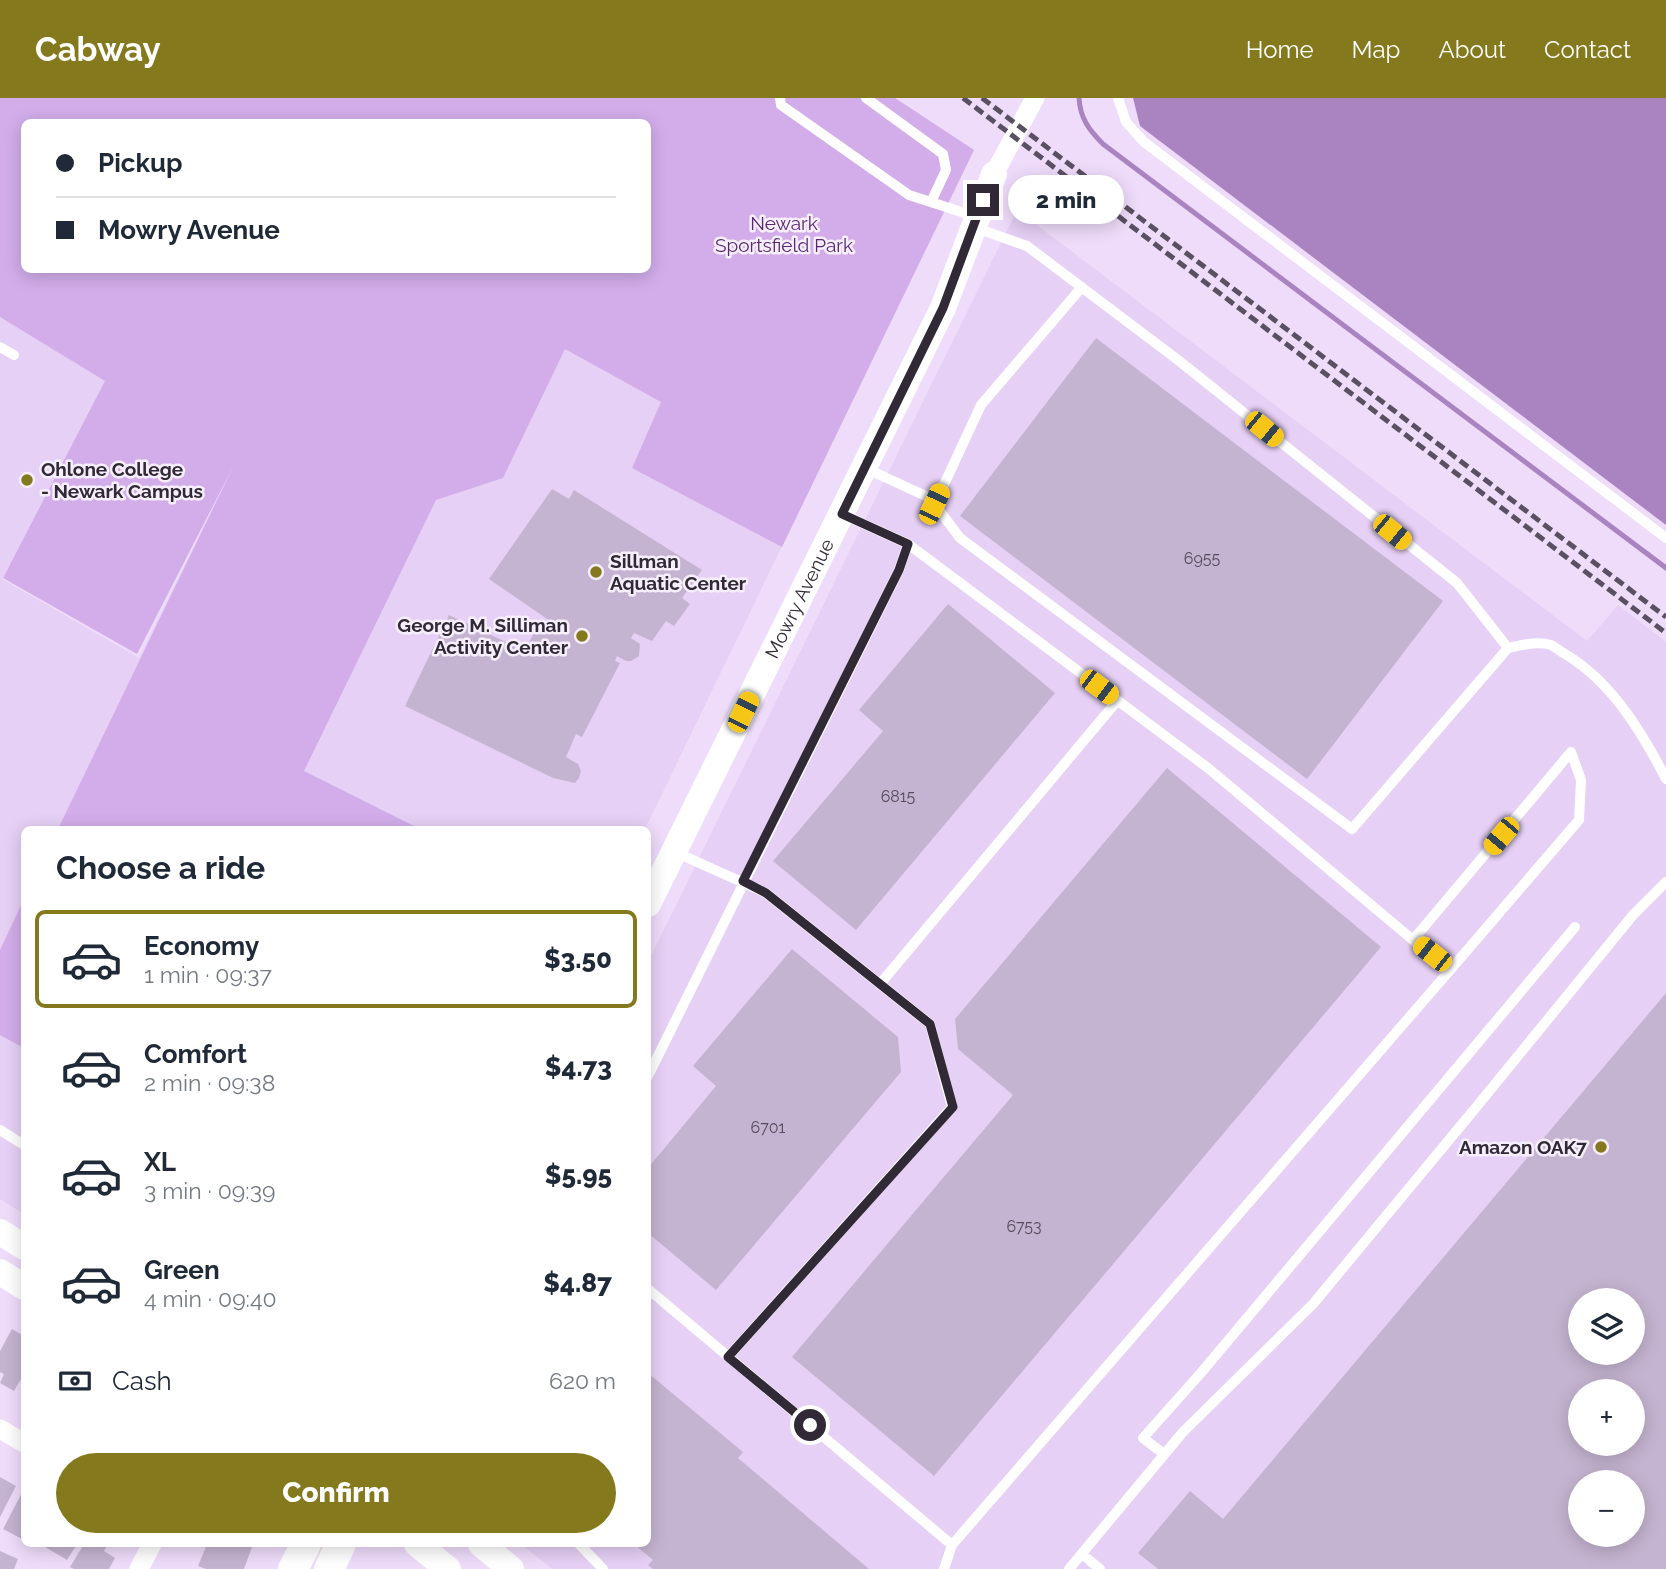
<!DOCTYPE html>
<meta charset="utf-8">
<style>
:root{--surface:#fff;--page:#f2f2f3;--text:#1f2937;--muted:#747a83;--line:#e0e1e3;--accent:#85791e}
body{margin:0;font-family:Raleway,sans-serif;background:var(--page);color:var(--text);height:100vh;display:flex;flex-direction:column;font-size:26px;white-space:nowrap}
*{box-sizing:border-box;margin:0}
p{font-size:23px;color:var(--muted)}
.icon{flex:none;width:38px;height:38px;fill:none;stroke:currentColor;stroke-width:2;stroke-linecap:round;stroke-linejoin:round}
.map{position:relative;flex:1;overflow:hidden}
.details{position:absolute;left:21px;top:728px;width:630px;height:721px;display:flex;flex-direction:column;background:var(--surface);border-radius:10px;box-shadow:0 4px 18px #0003}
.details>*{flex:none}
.top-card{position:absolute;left:21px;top:21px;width:630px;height:154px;border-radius:10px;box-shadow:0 4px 18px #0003;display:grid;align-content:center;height:154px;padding:0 35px;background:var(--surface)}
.fabs{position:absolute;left:1568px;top:1190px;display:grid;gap:14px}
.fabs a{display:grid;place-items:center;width:77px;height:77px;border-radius:50%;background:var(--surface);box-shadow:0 4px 18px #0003;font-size:35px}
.end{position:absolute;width:32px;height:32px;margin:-16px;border:9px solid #312a36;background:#fff;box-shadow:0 0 0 4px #fff}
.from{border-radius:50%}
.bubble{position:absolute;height:49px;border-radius:24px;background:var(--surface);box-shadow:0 4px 18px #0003;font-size:23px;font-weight:800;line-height:49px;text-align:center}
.car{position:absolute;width:21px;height:42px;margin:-21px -10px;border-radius:9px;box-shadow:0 0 5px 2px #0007;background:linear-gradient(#f5c518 24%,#345 0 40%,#f5c518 0 76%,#345 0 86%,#f5c518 0)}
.top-card b{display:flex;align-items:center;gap:24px;height:66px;font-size:26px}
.top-card b+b{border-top:2px solid var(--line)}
.top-card i{width:18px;height:18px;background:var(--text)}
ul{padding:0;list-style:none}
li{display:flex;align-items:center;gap:21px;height:98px;margin:0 14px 10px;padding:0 21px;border:4px solid transparent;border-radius:10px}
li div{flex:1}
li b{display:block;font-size:26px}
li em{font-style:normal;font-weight:800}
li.current{border-color:var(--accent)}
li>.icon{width:63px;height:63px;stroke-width:1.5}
h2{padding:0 35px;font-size:32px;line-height:84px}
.pay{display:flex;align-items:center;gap:18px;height:77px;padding:0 35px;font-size:26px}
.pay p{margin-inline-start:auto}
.button{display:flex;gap:14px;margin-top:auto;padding:14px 35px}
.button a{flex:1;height:80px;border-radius:42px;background:var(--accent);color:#fff;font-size:28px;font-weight:800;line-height:80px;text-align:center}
header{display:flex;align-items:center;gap:42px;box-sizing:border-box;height:98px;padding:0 35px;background:var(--accent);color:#fff}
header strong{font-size:33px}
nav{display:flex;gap:38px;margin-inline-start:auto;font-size:24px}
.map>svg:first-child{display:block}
.built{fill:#e6d0f5;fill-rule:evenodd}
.green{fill:#d2adea;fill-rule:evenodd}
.water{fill:#a984c1}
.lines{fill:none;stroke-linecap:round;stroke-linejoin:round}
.stream{stroke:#a984c1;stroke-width:5}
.building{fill:#c5b4d1;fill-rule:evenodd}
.lane{stroke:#fff;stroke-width:10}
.street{stroke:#fff;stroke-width:19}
.secondary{stroke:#fff;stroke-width:26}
.primary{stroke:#fff;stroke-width:30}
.rail{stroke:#5a5061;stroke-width:5;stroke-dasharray:10 5;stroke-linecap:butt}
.route{stroke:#312a36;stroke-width:9}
.poi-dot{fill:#85791e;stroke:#f6eefb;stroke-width:2.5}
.labels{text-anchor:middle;stroke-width:5;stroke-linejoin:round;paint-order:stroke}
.number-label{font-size:16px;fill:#564c5d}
.park-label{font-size:19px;fill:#582972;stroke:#f6eefb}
.poi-label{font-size:19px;font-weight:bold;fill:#312a36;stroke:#f6eefb;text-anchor:start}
.street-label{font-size:19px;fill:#312a36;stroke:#f6eefb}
</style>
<header>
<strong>Cabway</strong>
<nav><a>Home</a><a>Map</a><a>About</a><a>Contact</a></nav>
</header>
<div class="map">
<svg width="1666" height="1471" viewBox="0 0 1666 1471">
<rect width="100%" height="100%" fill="#efdcfb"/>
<path class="built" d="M895,0L974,52L645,731L24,732V1116L0,1101V219L106,283L2,481L139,560L330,172H648V24Z
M1017,112L1587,543L1618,507L1666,544V1471H552L521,1446H648V864ZM1580,1202H1633V1255H1580ZM1580,1293H1633V1346H1580ZM1580,1384H1633V1437H1580Z"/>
<path class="green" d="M0,0H895L974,52L782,449L632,370L661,304L565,251L503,380L436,402L304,673L420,731H58L234,367L137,556L3,480L105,283L0,219ZM24,24H648V172H24Z
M24,801V950L0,937V852Z"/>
<path class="water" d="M1133,0H1666V427L1140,28Z"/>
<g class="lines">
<path class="stream" d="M1079,0C1080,20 1089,32 1103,46L1666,470"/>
</g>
<path class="building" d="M1096,240L1443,503L1307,681L960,418Z
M552,391L569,401L574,392L702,472L682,500L690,506L674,528L666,523L652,543L634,535L631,540L640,546L639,558L631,563H626L617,558L615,563L620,565L582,639L576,636L566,659L578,666L581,673L579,680L575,685L553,680L405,608L449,517L525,553L536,530L547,536L553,525L489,481Z
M948,506L1055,595L856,832L773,763L883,633L859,612Z
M1167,670L1381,849L934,1378L792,1259L1013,997L958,951L955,921Z
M792,851L898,939L901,974L716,1192L648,1135V1070L716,988L693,968Z
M1666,895V1471H1158L1138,1455L1190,1393L1223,1421ZM1580,1202H1633V1255H1580ZM1580,1293H1633V1346H1580ZM1580,1384H1633V1437H1580Z
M12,1231L24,1238V1248L23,1251L24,1252V1276L14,1293L0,1285L4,1276L0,1274V1253Z
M648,1275L743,1354L738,1360L869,1471H653L648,1467L653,1462L634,1446H648Z
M0,1379L16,1388L0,1419Z
M24,1391V1442L3,1431Z
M40,1446H77L67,1462Z
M84,1446H108L104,1453L115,1460L109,1471H74L70,1469Z
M207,1446H231L237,1448L238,1446H253L244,1471H206L198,1468Z
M0,1453L18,1461L14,1471H0Z"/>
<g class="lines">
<path class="lane" d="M780,0L781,7L909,97L977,119
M866,0L943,56L946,72L931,104
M1118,0L1126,24L1144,44L1666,440
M0,249L14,257
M865,370L930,400L960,440L1352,731L1508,550L1457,485L1178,262L1027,148L976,130
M935,406L981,307L1082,189
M842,416L908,446
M1508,550C1521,547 1537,543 1551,547C1555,549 1560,553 1565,556C1611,583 1642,634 1666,681
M675,754L766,795L930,926L952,1009L728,1259
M1413,842L1571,654L1581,682L1579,722L1451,871
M880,886L1117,603
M648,978L899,472L908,446L1208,670L1413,842L1451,871L952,1447L944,1471
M0,1032L24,1047
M648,1191L952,1447
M1164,1356L1143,1340L1200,1276L1575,829
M579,1446L603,1471
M1082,1456L1100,1471
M1069,1471L1183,1334L1313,1206L1473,1013L1633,817L1666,784"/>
<path class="street" d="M994,76L1035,0
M0,1331L24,1345
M139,1471L152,1446"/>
<g class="secondary">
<path id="s1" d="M648,806L943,210L994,76"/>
<path d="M0,1134L24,1149"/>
<path d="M0,1174L24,1189"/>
<path d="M417,1446L448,1471"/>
<path d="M481,1446L511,1471"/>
</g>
<path class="primary" d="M293,1471L306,1446
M329,1471L341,1446"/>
<path class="rail" d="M963,0L1666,535
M982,0L1666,519"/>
</g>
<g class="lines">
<path class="route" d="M810,1327L728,1259L953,1009L930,926L766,795L743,783L899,472L908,446L842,416L943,210L983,102"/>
</g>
<g class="poi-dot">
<circle cx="27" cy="382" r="7"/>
<circle cx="596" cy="474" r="7"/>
<circle cx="582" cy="538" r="7"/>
<circle cx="1601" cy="1049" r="7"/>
</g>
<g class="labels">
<g class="number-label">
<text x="1202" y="466">6955</text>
<text x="898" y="704">6815</text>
<text x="768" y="1035">6701</text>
<text x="1024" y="1134">6753</text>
</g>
<g class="park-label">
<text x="784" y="132">Newark<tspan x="784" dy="22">Sportsfield Park</tspan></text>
</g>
<g class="poi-label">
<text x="41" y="378">Ohlone College<tspan x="41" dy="22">- Newark Campus</tspan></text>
<text x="610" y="470">Sillman<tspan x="610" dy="22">Aquatic Center</tspan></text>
<text x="568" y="534" text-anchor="end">George M. Silliman<tspan x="568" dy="22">Activity Center</tspan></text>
<text x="1587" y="1056" text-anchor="end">Amazon OAK7</text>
</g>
<g class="street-label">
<text dy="7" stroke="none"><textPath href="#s1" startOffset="341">Mowry Avenue</textPath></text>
</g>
</g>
</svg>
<div class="fabs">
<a><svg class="icon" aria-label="layers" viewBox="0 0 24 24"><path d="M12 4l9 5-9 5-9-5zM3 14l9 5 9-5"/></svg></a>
<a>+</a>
<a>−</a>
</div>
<i class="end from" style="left:810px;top:1327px"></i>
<i class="end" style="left:983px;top:102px"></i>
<div class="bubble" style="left:1008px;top:77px;width:116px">2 min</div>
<i class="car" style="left:1264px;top:331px;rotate:129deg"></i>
<i class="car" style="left:934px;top:406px;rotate:25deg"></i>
<i class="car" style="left:1392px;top:434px;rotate:129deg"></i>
<i class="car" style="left:1099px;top:589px;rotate:127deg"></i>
<i class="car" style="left:743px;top:614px;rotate:26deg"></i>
<i class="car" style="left:1501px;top:738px;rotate:220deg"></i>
<i class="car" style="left:1432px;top:856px;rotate:308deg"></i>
<div class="top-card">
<b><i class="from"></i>Pickup</b>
<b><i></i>Mowry Avenue</b>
</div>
<section class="details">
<h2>Choose a ride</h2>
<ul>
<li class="current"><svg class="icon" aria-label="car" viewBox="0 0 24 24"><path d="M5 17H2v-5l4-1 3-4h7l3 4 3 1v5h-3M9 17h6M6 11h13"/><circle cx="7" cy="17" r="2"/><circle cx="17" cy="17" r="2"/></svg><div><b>Economy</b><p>1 min · 09:37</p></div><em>$3.50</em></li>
<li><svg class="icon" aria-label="car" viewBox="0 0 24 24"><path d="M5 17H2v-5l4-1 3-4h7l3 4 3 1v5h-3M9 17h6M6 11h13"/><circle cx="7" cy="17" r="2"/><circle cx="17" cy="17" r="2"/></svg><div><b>Comfort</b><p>2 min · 09:38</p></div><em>$4.73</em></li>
<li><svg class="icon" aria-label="car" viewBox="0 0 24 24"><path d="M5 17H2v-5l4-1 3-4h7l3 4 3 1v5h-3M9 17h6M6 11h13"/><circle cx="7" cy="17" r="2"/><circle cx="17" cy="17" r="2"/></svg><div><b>XL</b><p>3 min · 09:39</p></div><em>$5.95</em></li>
<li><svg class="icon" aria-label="car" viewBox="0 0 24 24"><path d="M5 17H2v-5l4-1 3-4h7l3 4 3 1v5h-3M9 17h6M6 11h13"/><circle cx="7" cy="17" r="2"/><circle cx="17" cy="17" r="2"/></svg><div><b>Green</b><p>4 min · 09:40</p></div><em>$4.87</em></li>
</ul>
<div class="pay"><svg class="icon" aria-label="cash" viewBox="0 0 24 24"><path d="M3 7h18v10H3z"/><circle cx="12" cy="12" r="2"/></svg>Cash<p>620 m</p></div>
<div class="button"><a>Confirm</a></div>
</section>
</div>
